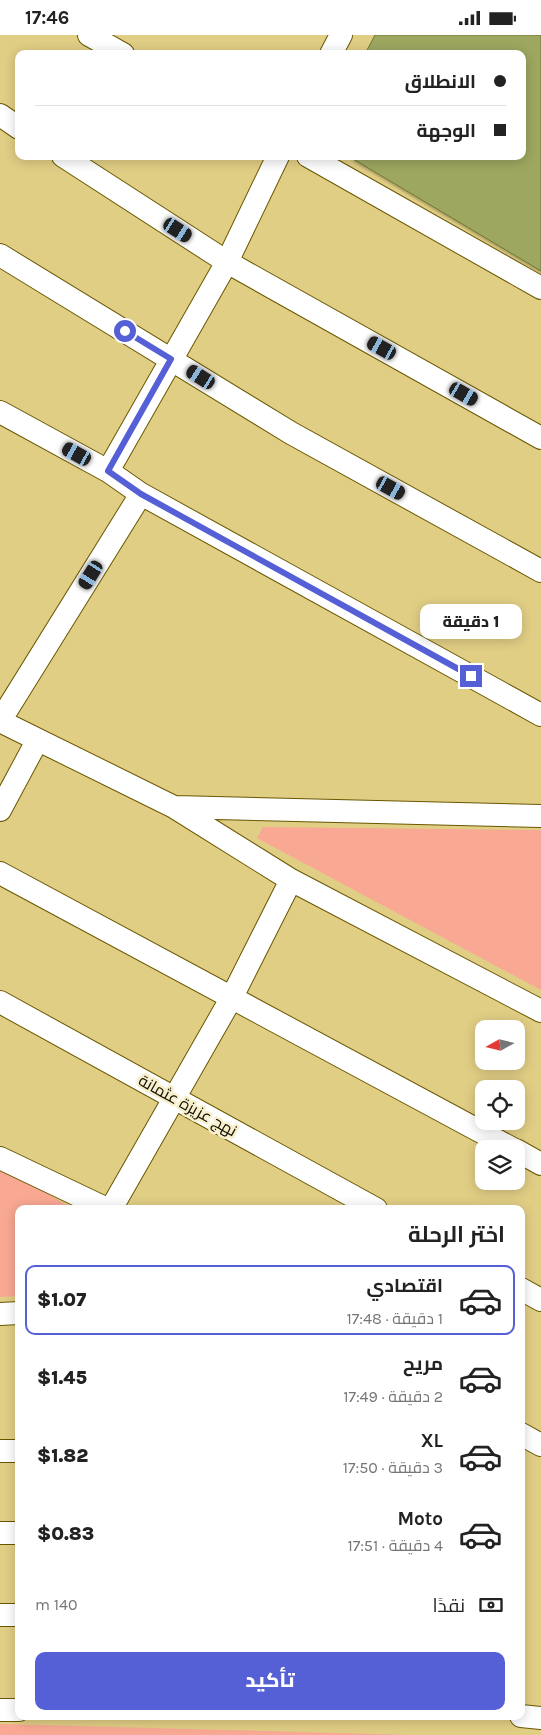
<!DOCTYPE html>
<html lang="ar">
<meta charset="utf-8">
<style>
:root{--surface:#fff;--page:#f2f2f2;--text:#222;--muted:#767676;--line:#e0e0e0;--accent:#5560d6}
body{margin:0;font-family:Karla,Cairo,sans-serif;background:var(--page);color:var(--text);direction:rtl;height:100vh;display:flex;flex-direction:column;font-size:19px;white-space:nowrap}
*{box-sizing:border-box;margin:0}
p{font-size:16px;color:var(--muted)}
.icon{flex:none;width:28px;height:28px;fill:none;stroke:currentColor;stroke-width:2;stroke-linecap:round;stroke-linejoin:round}
.map{position:relative;flex:1;overflow:hidden;direction:ltr}
.sheet{position:absolute;left:15px;top:1170px;width:510px;height:515px;display:flex;flex-direction:column;background:var(--surface);border-radius:10px;box-shadow:0 2px 12px #0003;direction:rtl}
.sheet>*{flex:none}
.top-card{position:absolute;left:15px;top:15px;width:511px;height:110px;border-radius:10px;box-shadow:0 2px 12px #0003;direction:rtl;display:grid;align-content:center;height:110px;padding:0 20px;background:var(--surface)}
.needle{width:32px;rotate:262deg}
.buttons{position:absolute;left:475px;top:985px;display:grid;gap:10px}
.buttons a{display:grid;place-items:center;width:50px;height:50px;border-radius:10px;background:var(--surface);box-shadow:0 2px 12px #0003;font-size:25px}
.end{position:absolute;width:22px;height:22px;margin:-11px;border:6px solid #5560d6;background:#fff;box-shadow:0 0 0 2px #fff}
.from{border-radius:50%}
.bubble{position:absolute;height:35px;border-radius:10px;background:var(--surface);box-shadow:0 2px 12px #0003;font-size:16px;font-weight:800;line-height:35px;text-align:center;direction:rtl}
.car{position:absolute;width:15px;height:30px;margin:-15px -8px;border-radius:6px;box-shadow:0 0 4px 1px #0007;background:linear-gradient(#222 24%,#8ab4d8 0 40%,#222 0 76%,#8ab4d8 0 86%,#222 0)}
.top-card b{display:flex;align-items:center;gap:18px;height:48px;font-size:19px}
.top-card b+b{border-top:1px solid var(--line)}
.top-card i{width:12px;height:12px;background:var(--text)}
ul{padding:0;list-style:none}
li{display:flex;align-items:center;gap:15px;height:70px;margin:0 10px 8px;padding:0 10px;border:2px solid transparent;border-radius:10px}
li div{flex:1}
li b{display:block;font-size:19px}
li em{font-style:normal;font-weight:800}
li.selected{border-color:var(--accent)}
li>.icon{width:45px;height:45px;stroke-width:1.5}
h2{padding:0 20px;font-size:22px;line-height:60px}
.pay{display:flex;align-items:center;gap:12px;height:55px;padding:0 20px;font-size:19px}
.pay p{margin-inline-start:auto}
.button{display:flex;gap:10px;margin-top:auto;padding:10px 20px}
.button a{flex:1;height:58px;border-radius:10px;background:var(--accent);color:#fff;font-size:20px;font-weight:800;line-height:58px;text-align:center}
.status{display:flex;justify-content:space-between;align-items:center;height:35px;padding:0 25px;background:var(--surface);direction:ltr}
.status svg{height:14px;fill:currentColor}
.map>svg:first-child{display:block}
.green{fill:#f9a893}
.building{fill:#9da760;stroke:#6f7731;filter:url(#shadow)}
.lines{fill:none;stroke-linecap:round;stroke-linejoin:round}
.minor-casing{stroke:#695701;stroke-width:24}
.minor{stroke:#fff;stroke-width:22}
.route{stroke:#5560d6;stroke-width:6}
.labels{text-anchor:middle;stroke-width:5;stroke-linejoin:round;paint-order:stroke}
.street-label{font-size:16px;fill:#120c00;stroke:#f8efcc}
</style>
<div class="status"><b>17:46</b><svg viewBox="0 0 49 12"><path d="M0 12V9h3v3zM5 12V6h3v6zM10 12V3h3v9zM15 12V0h3v12zM26 1h20v11H26zM47 4h2v5h-2z"/></svg></div>
<div class="map">
<svg width="541" height="1700" viewBox="0 0 541 1700">
<defs>
<filter id="shadow"><feDropShadow dx="4.5" dy="4.5" stdDeviation="1" flood-color="#0004"/></filter>
</defs>
<rect width="100%" height="100%" fill="#e1ce85"/>
<path class="green" d="M263,792L541,795V955L257,803Z
M5,1133L73,1174H19V1261L0,1262V1135Z
M0,1689L415,1700H0Z"/>
<path class="building" d="M375,0H541V236L348,121H522V19H365Z"/>
<g class="lines">
<g class="minor-casing">
<path id="minor" d="M89,0L123,19
M331,19L341,0
M0,80L19,93
M63,121L227,227L541,403
M308,121L541,253
M0,220L291,398L541,536
M0,377L108,436L141,459L541,680
M108,436L227,227L278,121
M0,686L174,772L291,845L541,976
M0,686L141,459
M175,772L541,781
M0,775L37,706
M0,838L513,1114
M0,967L376,1174
M516,1115L541,1129
M0,1123L107,1174
M111,1174L232,962L291,845
M521,1254L541,1265
M0,1279L19,1278
M521,1399L541,1410
M0,1416H19
M0,1498H19
M0,1580H19
M0,1675H19
M521,1681L541,1683"/>
</g>
<use href="#minor" class="minor"/>
</g>
<g class="lines">
<path class="route" d="M125,296L171,324L108,436L141,459L471,641"/>
</g>
<g class="labels">
<g class="street-label">
<text transform="translate(188 1070) rotate(29)" y="6">نهج عزيزة عثمانة</text>
</g>
</g>
</svg>
<div class="buttons">
<a><svg class="needle" viewBox="-14 -14 28 28"><path d="M0-13l5 13h-10z" fill="#e53935"/><path d="M0 13l5-13h-10z" fill="#767676"/></svg></a>
<a><svg class="icon" aria-label="locate" viewBox="0 0 24 24"><circle cx="12" cy="12" r="6"/><path d="M12 2v4M12 18v4M2 12h4M18 12h4"/></svg></a>
<a><svg class="icon" aria-label="layers" viewBox="0 0 24 24"><path d="M12 4l9 5-9 5-9-5zM3 14l9 5 9-5"/></svg></a>
</div>
<i class="end from" style="left:125px;top:296px"></i>
<i class="end" style="left:471px;top:641px"></i>
<div class="bubble" style="left:420px;top:569px;width:102px">1 دقيقة</div>
<i class="car" style="left:178px;top:195px;rotate:123deg"></i>
<i class="car" style="left:382px;top:313px;rotate:299deg"></i>
<i class="car" style="left:201px;top:342px;rotate:302deg"></i>
<i class="car" style="left:464px;top:359px;rotate:120deg"></i>
<i class="car" style="left:77px;top:419px;rotate:299deg"></i>
<i class="car" style="left:391px;top:453px;rotate:119deg"></i>
<i class="car" style="left:91px;top:540px;rotate:212deg"></i>
<div class="top-card">
<b><i class="from"></i>الانطلاق</b>
<b><i></i>الوجهة</b>
</div>
<section class="sheet">
<h2>اختر الرحلة</h2>
<ul>
<li class="selected"><svg class="icon" aria-label="car" viewBox="0 0 24 24"><path d="M5 17H2v-5l4-1 3-4h7l3 4 3 1v5h-3M9 17h6M6 11h13"/><circle cx="7" cy="17" r="2"/><circle cx="17" cy="17" r="2"/></svg><div><b>اقتصادي</b><p>1 دقيقة · 17:48</p></div><em>$1.07</em></li>
<li><svg class="icon" aria-label="car" viewBox="0 0 24 24"><path d="M5 17H2v-5l4-1 3-4h7l3 4 3 1v5h-3M9 17h6M6 11h13"/><circle cx="7" cy="17" r="2"/><circle cx="17" cy="17" r="2"/></svg><div><b>مريح</b><p>2 دقيقة · 17:49</p></div><em>$1.45</em></li>
<li><svg class="icon" aria-label="car" viewBox="0 0 24 24"><path d="M5 17H2v-5l4-1 3-4h7l3 4 3 1v5h-3M9 17h6M6 11h13"/><circle cx="7" cy="17" r="2"/><circle cx="17" cy="17" r="2"/></svg><div><b>XL</b><p>3 دقيقة · 17:50</p></div><em>$1.82</em></li>
<li><svg class="icon" aria-label="car" viewBox="0 0 24 24"><path d="M5 17H2v-5l4-1 3-4h7l3 4 3 1v5h-3M9 17h6M6 11h13"/><circle cx="7" cy="17" r="2"/><circle cx="17" cy="17" r="2"/></svg><div><b>Moto</b><p>4 دقيقة · 17:51</p></div><em>$0.83</em></li>
</ul>
<div class="pay"><svg class="icon" aria-label="cash" viewBox="0 0 24 24"><path d="M3 7h18v10H3z"/><circle cx="12" cy="12" r="2"/></svg>نقدًا<p>140 m</p></div>
<div class="button"><a>تأكيد</a></div>
</section>
</div>
